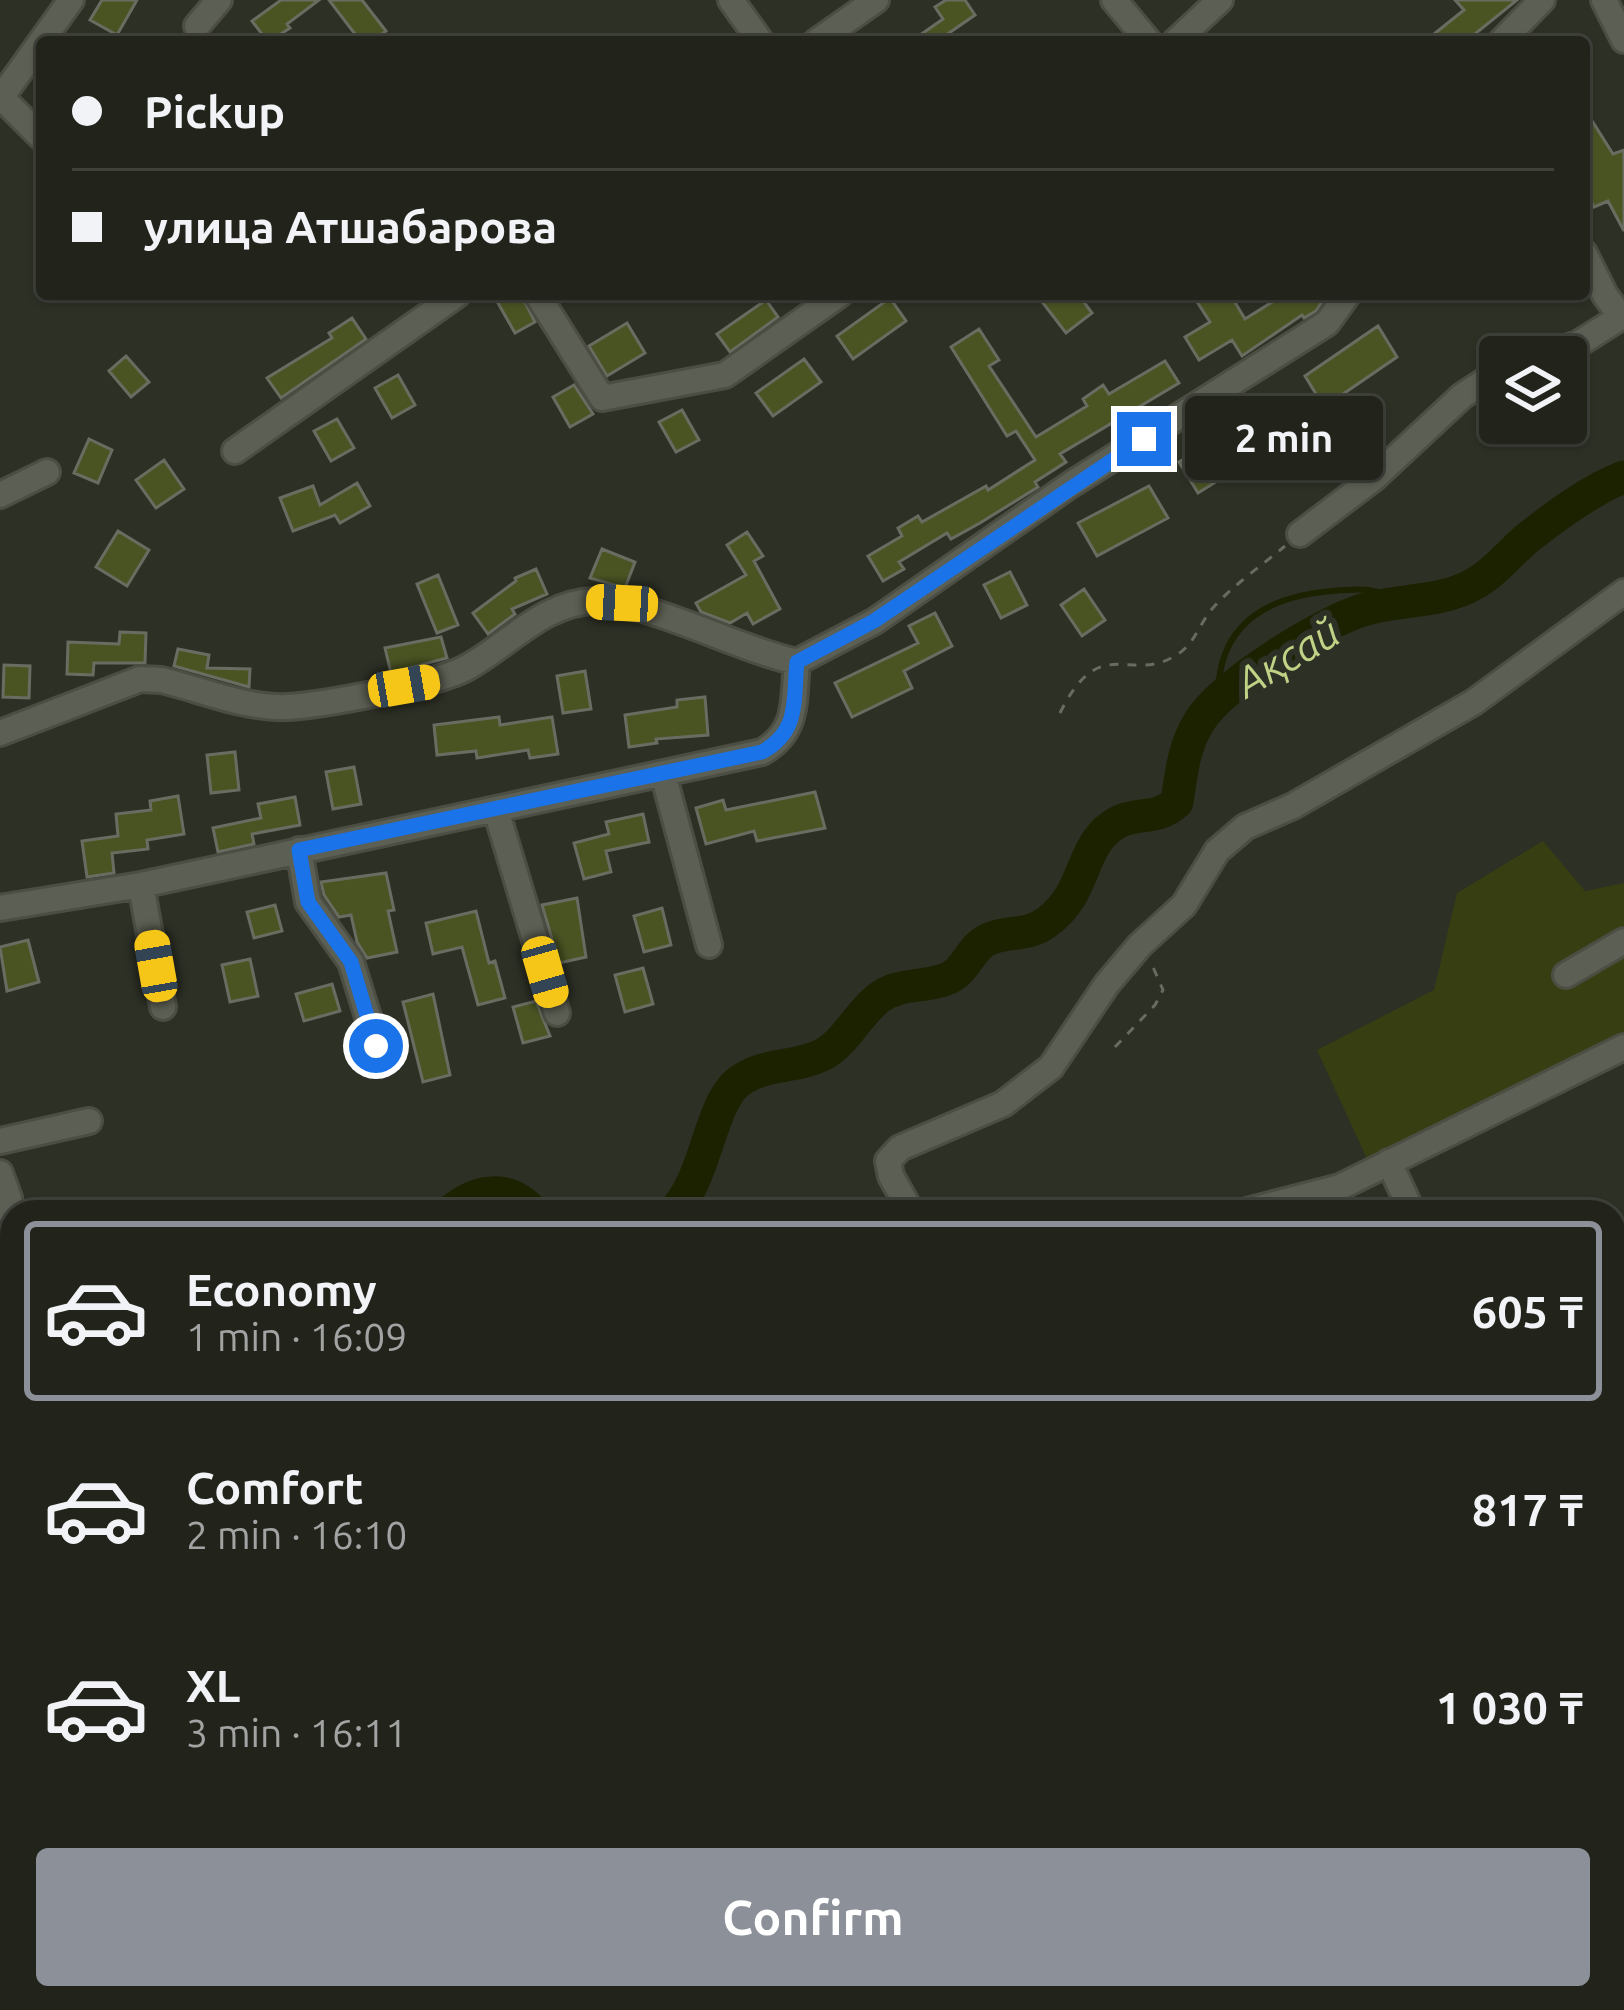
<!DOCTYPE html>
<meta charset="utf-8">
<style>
:root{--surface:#22241c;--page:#2e3029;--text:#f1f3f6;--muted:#a2a4a3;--line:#3f413b;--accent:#8c9099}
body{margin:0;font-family:Ubuntu,sans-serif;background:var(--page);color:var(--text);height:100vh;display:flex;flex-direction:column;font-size:45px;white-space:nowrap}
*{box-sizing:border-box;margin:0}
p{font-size:39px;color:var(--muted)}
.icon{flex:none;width:66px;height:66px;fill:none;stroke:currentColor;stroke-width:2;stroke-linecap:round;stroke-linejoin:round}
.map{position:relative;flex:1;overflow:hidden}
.panel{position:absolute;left:0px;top:1200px;width:1626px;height:810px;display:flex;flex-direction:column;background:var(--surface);border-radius:36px 36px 0 0;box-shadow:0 3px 9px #0004,0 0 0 3px var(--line)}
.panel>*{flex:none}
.banner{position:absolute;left:36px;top:36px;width:1554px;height:264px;border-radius:12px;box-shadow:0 3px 9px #0004,0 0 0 3px var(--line);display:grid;align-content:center;height:264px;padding:0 36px;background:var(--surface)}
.controls{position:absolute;left:1479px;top:336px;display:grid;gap:24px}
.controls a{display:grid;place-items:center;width:108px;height:108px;border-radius:12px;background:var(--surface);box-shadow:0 3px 9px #0004,0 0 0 3px var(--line);font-size:60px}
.end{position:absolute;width:54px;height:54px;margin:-27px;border:15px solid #1a73e8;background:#fff;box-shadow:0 0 0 6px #fff}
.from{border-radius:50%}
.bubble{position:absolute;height:84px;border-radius:12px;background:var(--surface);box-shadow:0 3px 9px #0004,0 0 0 3px var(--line);font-size:39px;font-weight:700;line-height:84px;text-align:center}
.car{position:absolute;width:36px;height:72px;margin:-36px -18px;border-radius:15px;box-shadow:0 0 9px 3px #0007;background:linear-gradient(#f5c518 24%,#345 0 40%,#f5c518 0 76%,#345 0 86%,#f5c518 0)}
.banner b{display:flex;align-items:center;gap:42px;height:114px;font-size:45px}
.banner b+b{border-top:3px solid var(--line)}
.banner i{width:30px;height:30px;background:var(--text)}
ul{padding:21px 0 0;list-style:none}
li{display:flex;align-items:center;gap:36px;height:180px;margin:0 24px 18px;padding:0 12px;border:6px solid transparent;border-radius:12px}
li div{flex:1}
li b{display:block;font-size:45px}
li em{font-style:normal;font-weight:700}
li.on{border-color:var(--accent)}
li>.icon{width:108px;height:108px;stroke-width:1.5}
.button{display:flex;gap:24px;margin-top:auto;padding:24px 36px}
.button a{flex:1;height:138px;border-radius:12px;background:var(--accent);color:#fff;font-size:48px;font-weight:700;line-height:138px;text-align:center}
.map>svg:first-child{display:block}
.green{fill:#363e12}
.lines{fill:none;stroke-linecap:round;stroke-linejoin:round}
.stream{stroke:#1c2200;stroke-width:6}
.river{stroke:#1c2200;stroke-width:33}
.building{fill:#4a5423;stroke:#696c60;stroke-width:3}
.minor-casing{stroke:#4c4e44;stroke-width:30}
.path{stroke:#686b61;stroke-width:3;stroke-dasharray:9 9;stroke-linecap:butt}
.minor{stroke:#5c5f53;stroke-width:24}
.route{stroke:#1a73e8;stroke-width:15}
.labels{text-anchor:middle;stroke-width:12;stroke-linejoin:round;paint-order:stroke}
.water-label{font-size:42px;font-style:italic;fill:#c0d285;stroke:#2d3025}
</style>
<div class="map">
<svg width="1624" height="2010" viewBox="0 0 1624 2010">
<rect width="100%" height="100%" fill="#2d3025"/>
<path class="green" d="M1543,841L1585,891L1624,883V1033L1367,1159L1317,1050L1434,990L1457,893Z"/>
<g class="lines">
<path class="stream" d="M1218,699C1217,626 1264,597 1331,591C1364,588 1373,587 1402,603"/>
<path class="river" d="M450,1212C475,1190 508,1183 533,1212
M673,1212C706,1180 709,1107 737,1083C763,1062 794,1069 822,1055C846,1043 858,1013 880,997C901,982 927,988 949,978C966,970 970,949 987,940C1007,930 1028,937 1047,922C1087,893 1079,849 1112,826C1133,810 1157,822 1177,802C1181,774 1184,746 1199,722C1222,684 1323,621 1366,609C1402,599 1441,603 1474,584C1495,573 1511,551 1530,536C1557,515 1592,489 1624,477
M0,1297L12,1305"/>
</g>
<path class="building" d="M102,0H137L117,35L90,20Z
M281,0H319L287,24L290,28L268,42L252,21Z
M329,0H362L386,31L372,42H361Z
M946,0H965L975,15L936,42H910L943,19L935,7Z
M1455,0H1517L1465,42H1424L1464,10Z
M1584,108L1613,154L1624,150V231L1608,201L1594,207L1584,185Z
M514,294H521L535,322L515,333L498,303Z
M1055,294H1078L1092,313L1066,333L1043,303Z
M1192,294H1230L1245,319L1285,294H1320L1323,300L1316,311L1304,318L1302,315L1242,356L1232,340L1199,360L1185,337L1210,322Z
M890,298L906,321L853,359L837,336Z
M766,300L778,317L730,352L717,334Z
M352,318L366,339L281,398L267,378L332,338L329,333Z
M627,323L645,353L607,376L589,346Z
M1378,326L1397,357L1324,407L1305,376Z
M979,329L999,360L989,366L1036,437L1087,406L1083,399L1103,385L1109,394L1165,361L1179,383L1060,454L1066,462L1035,482L1038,487L980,523L951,539L947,533L899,562L904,569L883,581L868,556L902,536L898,528L918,516L922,522L986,486L988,490L1035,460L1016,431L1007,436L951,347Z
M126,356L149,382L131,397L109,371Z
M804,359L821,382L773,416L756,393Z
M398,375L415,405L392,418L375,388Z
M574,385L593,414L570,427L553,397Z
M682,410L699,440L676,452L659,422Z
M1301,414L1320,445L1289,464L1285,458L1257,476L1248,462L1198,493L1179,462L1254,417L1266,436Z
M337,419L354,448L331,461L314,431Z
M89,439L112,450L98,483L74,473Z
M164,460L184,489L156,508L136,480Z
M357,483L370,506L340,523L335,515L293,531L280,498L313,486L320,505Z
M1149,486L1168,518L1097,556L1078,523Z
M118,531L149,550L127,586L96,567Z
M747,532L763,556L754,561L780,609L753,624L747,613L730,623L701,612L696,603L746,575L727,545Z
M602,549L635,562L625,588L590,578Z
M536,569L547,594L512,609L515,614L488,634L473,613L516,581L515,578Z
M1010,572L1027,605L1001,618L984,585Z
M438,575L458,625L437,633L417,584Z
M1084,589L1105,620L1082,636L1061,605Z
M935,613L952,646L904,671L912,688L852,717L835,683L918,643L909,626Z
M120,632L146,633L145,663H94L93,675L67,674L68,642L119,644Z
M441,637L447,658L391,673L385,648Z
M178,649L209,655L207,668L250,669L249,687L174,666Z
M4,665L30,666L29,698L3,697Z
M585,671L591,709L563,713L557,676Z
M705,697L708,735L656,739L657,743L629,747L625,715L677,707V700Z
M499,717L500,725L552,717L558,754L530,758L528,750L477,758L476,751L437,755L434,725Z
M235,752L239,790L211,793L207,755Z
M354,767L361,804L333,809L326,772Z
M815,792L825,828L757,841L754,831L706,844L696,808L723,800L726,810Z
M178,796L184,834L147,840L148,849L112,853L114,873L87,877L82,841L118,836L116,814L151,810L150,801Z
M295,797L300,825L252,834L254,844L218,852L213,828L261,818L258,804Z
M643,814L649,842L606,851L611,872L584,879L574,843L609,834L606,822Z
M386,873L394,910L388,911L397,952L367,958L357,942L351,915L339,917L324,895L321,882Z
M577,898L586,957L559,963L542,905Z
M275,905L282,931L254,938L247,912Z
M662,908L671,945L644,952L634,916Z
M476,911L489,963L495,961L505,998L478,1005L462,947L433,954L426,923Z
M28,940L39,982L7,991L0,947Z
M250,959L258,996L230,1002L222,965Z
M643,968L653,1004L625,1012L615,975Z
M332,984L340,1011L304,1021L296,994Z
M433,994L450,1075L423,1082L403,1002Z
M536,1001L550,1036L523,1043L513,1007Z"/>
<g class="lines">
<g class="minor-casing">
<path id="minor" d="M731,0L761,42
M1114,0L1149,42
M1604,0L1624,40
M197,26L219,0
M816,42L876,0
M1175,42L1220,0
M1501,42L1542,0
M1,97L42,138
M0,99L71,0
M1584,253L1605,295L1621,317
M537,294L602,398L725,375L840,294
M1536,357L1578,344L1624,315
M235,451L458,294
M0,495L47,472
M1300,534L1374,478L1462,396L1500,371
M0,733L140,679L161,680C200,689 247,709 287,707C323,705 437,684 466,668C509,645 543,602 595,601C650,601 737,649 797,662
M663,774L709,945
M496,810L557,1013
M299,850L308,902L351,962L377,1046
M141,885L163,1007
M0,908L141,885L762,752C799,731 793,701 797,662L875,621L1070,485L1327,323L1348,294
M1566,975L1624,941
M0,1141L89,1121
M1389,1162L1412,1212
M0,1173L9,1198L12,1223
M911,1212L891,1176L888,1161L900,1148L1003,1104L1051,1067L1107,984L1140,945L1184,905L1217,851L1245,827L1293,806L1474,702L1624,592
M1243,1212L1340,1187L1624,1047
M0,1542L12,1552
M0,1639L12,1630
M1614,1891L1624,1886
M0,1937L12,1932
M0,1963L12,1983
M21,1998L31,2010
M296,1998L325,2010
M1016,1998L1020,2010
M1183,1998L1187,2010
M1452,1998L1458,2010
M1604,1998L1610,2010
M175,2010L214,1998
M564,2010L571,1998
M1374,2010L1398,1998"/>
</g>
<path class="path" d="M1060,713C1101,630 1130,686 1178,654C1195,643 1200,623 1212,609C1232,586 1261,566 1285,546
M1115,1047L1155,1005L1163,990L1153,967
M1614,1396L1624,1391
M426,1998V2010"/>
<use href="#minor" class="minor"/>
</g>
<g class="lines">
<path class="route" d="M376,1046L351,962L308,902L299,850L762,752C800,731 793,701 797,662L874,621L1144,439"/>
</g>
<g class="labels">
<g class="water-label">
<text transform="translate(1287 657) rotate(-31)" y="15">Ақсай</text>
</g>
</g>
</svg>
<div class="controls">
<a><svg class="icon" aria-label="layers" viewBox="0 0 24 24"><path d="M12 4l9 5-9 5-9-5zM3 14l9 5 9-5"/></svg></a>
</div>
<i class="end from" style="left:376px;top:1046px"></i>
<i class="end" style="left:1144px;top:439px"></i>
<div class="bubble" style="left:1185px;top:396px;width:198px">2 min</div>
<i class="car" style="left:622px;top:603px;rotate:273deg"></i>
<i class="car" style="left:404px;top:686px;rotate:80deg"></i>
<i class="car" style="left:156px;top:966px;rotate:350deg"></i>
<i class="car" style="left:545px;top:972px;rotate:164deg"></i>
<div class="banner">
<b><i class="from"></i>Pickup</b>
<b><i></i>улица Атшабарова</b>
</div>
<section class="panel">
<ul>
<li class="on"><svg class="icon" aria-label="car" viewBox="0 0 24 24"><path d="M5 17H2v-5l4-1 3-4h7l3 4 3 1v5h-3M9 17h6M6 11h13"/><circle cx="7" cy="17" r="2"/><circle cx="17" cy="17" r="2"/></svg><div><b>Economy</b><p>1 min · 16:09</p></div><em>605 ₸</em></li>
<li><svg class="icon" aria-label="car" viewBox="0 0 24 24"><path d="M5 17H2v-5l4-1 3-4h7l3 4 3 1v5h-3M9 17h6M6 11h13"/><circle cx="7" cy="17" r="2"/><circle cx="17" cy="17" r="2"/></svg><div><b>Comfort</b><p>2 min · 16:10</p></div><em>817 ₸</em></li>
<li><svg class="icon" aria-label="car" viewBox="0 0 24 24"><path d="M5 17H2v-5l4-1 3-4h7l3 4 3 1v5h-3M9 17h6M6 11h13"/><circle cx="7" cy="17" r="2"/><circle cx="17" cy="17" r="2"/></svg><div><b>XL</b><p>3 min · 16:11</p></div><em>1 030 ₸</em></li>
</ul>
<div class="button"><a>Confirm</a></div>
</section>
</div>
